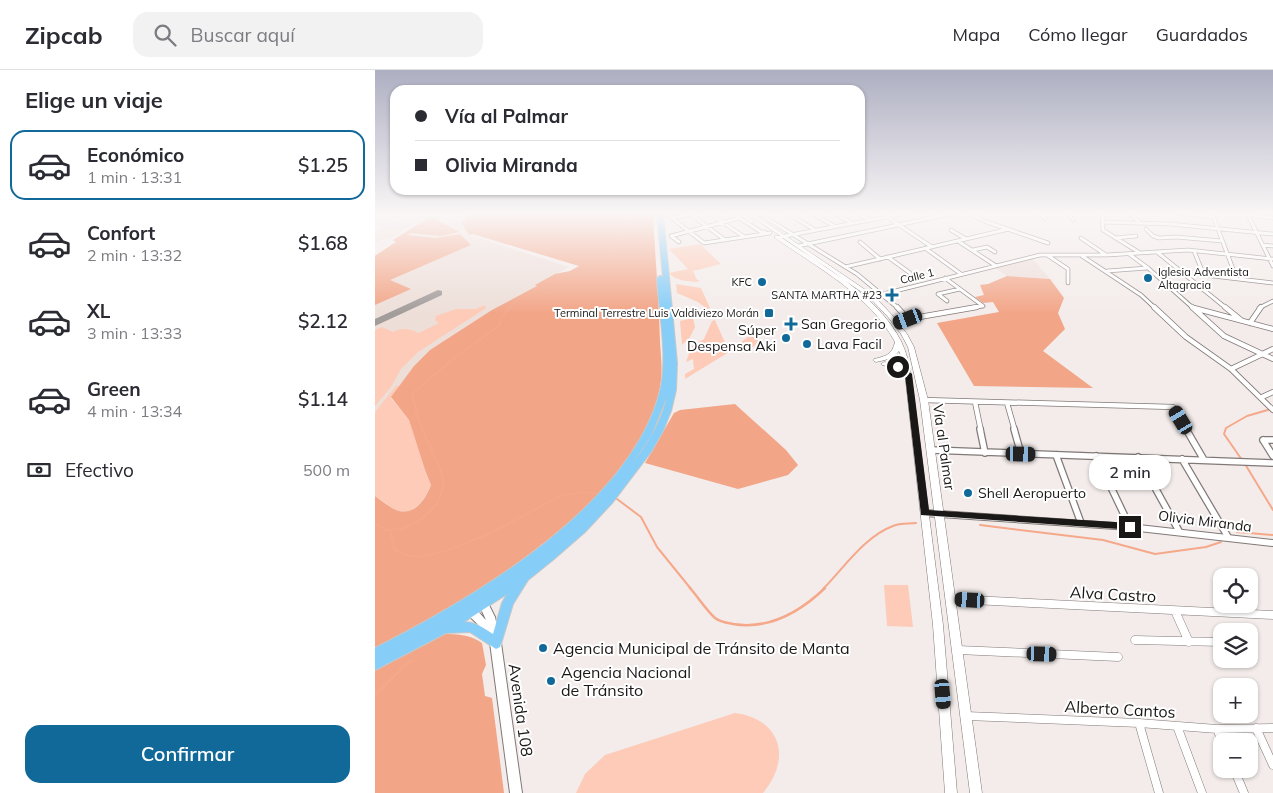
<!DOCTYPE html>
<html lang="es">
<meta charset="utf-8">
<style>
:root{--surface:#fff;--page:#f2f2f3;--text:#2b2b33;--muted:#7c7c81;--line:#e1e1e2;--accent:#116999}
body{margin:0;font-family:Mulish,sans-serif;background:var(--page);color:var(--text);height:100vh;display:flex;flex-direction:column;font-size:19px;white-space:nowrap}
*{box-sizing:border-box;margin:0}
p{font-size:16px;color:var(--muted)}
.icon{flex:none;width:28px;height:28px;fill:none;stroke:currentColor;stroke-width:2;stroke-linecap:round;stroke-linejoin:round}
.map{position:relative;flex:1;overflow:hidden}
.panel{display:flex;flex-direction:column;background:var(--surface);width:375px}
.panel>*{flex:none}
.guide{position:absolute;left:15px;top:15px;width:475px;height:110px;border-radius:15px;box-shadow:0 1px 4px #0004;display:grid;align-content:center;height:110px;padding:0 25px;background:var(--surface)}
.tools{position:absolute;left:838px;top:498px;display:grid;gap:10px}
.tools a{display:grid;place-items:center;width:45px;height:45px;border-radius:10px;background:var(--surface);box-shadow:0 1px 4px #0004;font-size:25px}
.end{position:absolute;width:22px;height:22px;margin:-11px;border:6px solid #1a1817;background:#fff;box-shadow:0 0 0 2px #fff}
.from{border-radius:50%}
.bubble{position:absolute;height:35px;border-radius:15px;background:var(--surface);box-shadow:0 1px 4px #0004;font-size:16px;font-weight:600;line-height:35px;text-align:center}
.car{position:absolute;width:15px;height:30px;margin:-15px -8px;border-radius:6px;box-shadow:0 0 4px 1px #0007;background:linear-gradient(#222 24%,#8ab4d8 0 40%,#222 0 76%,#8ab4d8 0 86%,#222 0)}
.guide b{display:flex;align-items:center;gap:18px;height:48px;font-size:19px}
.guide b+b{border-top:1px solid var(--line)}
.guide i{width:12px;height:12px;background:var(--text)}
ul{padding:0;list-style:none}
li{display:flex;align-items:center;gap:15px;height:70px;margin:0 10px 8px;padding:0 15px;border:2px solid transparent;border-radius:15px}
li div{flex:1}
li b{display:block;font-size:19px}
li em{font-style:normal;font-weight:600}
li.on{border-color:var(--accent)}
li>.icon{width:45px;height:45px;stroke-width:1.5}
h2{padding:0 25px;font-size:22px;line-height:60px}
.pay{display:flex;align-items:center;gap:12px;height:55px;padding:0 25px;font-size:19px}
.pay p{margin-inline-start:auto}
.action{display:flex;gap:10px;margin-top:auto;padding:10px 25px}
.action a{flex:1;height:58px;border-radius:15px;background:var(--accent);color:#fff;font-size:20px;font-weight:600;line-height:58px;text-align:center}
header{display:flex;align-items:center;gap:30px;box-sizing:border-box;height:70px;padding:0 25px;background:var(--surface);border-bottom:1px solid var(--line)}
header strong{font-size:24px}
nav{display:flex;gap:28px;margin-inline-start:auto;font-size:18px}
.search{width:350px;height:45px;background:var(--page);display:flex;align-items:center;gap:12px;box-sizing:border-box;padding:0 18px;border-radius:15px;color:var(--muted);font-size:19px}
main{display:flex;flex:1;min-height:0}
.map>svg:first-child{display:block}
.built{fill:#edded8}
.green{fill:#fdcbb7}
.forest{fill:#f2a587}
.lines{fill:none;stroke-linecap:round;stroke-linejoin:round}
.stream-far2{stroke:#f5a88a;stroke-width:1}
.stream-far1{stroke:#f5a88a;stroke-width:2}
.stream{stroke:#f5a88a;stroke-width:2.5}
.taxiway{fill:#a29c9b;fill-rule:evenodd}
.minor-far3-casing{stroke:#807977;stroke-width:4.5}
.minor-far2-casing{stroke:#807977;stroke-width:6}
.minor-far1-casing{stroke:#807977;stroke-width:8}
.minor-casing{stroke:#807977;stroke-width:9}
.tertiary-casing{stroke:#807977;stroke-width:2}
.secondary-casing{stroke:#807977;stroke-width:1}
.primary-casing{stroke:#c8c8c7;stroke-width:2}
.minor-far3{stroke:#fff;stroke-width:3}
.minor-far2{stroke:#fff;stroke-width:4.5}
.minor-far1{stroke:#fff;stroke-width:5.5}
.minor{stroke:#fff;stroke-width:8}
.tertiary{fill:#fff;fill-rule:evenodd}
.secondary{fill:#fff;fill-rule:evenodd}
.primary{fill:#86cdf7;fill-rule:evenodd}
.route{fill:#1a1817}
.poi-dot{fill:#116999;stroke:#fff;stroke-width:2}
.labels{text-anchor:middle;stroke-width:4;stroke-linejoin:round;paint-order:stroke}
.far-poi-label{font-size:11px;fill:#1a1817;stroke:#fff;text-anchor:end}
.far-street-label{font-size:11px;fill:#1a1817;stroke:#fff}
.poi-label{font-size:14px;fill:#1a1817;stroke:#fff;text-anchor:start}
.street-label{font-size:14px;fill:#1a1817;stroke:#fff}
.near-street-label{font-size:16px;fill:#1a1817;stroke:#fff}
.near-poi-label{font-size:16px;fill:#1a1817;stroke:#fff;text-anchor:start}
</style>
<header>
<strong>Zipcab</strong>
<div class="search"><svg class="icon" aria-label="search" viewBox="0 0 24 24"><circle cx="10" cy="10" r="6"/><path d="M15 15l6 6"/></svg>Buscar aquí</div>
<nav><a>Mapa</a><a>Cómo llegar</a><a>Guardados</a></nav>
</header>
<main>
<section class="panel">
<h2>Elige un viaje</h2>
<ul>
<li class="on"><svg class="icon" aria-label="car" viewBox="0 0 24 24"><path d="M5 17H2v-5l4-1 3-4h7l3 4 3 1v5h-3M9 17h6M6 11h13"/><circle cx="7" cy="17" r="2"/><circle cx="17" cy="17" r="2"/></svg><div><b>Económico</b><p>1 min · 13:31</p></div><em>$1.25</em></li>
<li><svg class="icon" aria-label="car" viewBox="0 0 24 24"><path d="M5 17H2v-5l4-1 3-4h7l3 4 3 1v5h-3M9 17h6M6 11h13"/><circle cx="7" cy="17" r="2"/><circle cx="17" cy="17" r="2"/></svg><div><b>Confort</b><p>2 min · 13:32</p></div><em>$1.68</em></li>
<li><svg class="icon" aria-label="car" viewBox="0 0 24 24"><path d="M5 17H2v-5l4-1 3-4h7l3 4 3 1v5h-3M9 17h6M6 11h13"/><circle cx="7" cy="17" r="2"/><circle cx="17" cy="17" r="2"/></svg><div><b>XL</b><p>3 min · 13:33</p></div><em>$2.12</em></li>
<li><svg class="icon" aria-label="car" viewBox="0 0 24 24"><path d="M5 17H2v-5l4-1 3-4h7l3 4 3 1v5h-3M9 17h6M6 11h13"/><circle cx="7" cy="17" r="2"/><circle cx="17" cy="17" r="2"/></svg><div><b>Green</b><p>4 min · 13:34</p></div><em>$1.14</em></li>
</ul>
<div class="pay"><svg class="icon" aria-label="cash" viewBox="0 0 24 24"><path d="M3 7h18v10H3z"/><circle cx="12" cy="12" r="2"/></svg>Efectivo<p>500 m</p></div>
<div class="action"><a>Confirmar</a></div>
</section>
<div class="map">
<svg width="898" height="723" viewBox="0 0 898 723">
<rect width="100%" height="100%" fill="#f3ecea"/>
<path class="built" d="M57,147L70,155L85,151L94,165L194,197L161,215L163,216L55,280L39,296L16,327L0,426V185L20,172L18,170Z
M46,149L13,170L8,169L0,173V161L10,157L4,154Z
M657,188L675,209L632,206L619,197Z"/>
<path class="green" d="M325,174L346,194L318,201L322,210H325L322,212C312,211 301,211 294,203L313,199L294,179Z
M301,214L326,218L335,238L332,239L323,232L302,223Z
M109,235L111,238L43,282L26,299L16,317L0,336V260L7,257L18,262C28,257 34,259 44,263L64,253L60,250L61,246L81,239H101Z
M318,248L320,257L315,267L307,275L305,251Z
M340,250L354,282L310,309V304L319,299L318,289L311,292L317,276L329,269L337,251Z
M377,258H379L384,267C381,279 373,281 361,281L358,276H361L379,262Z
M21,316H24L16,328L34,350L50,400L56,415C51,428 39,447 21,440C14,437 7,430 0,426V342Z
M509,515H533L538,557L512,556Z
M360,643C406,649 417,688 388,723H201L210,704L230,685Z"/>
<path class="forest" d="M108,143H278C280,186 284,229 285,272C286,287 288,303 285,317C265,430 94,530 0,579V426C6,430 14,437 21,440C39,447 51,429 56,415L50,400L34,350L16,327L39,296L55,280L117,240L162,216L160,215L180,204L195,201L204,196L98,164L94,165L86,152L90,151L93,144Z
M58,147L84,162L66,166L36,163L32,165L61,168L85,164L96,175L15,210L36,219L0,235V186L21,172L18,170L53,148Z
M632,206L675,209L689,228L683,243L690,259L668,281L718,318L599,316L562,253L624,242L618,232L608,233L600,227L609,225L605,215L613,214Z
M360,334L411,380L423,395L413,405L363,419L270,393L299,343L305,340Z
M67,564C82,564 94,564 107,573L111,595L107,604L110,626L117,628L129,723H0V600Z"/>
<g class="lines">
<path class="stream-far2" d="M134,238C157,212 193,220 219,203C238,190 245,163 254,143"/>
<path class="stream-far1" d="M867,390L849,364L851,358L872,346L896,339
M870,394L898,440
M242,429L266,447L282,477L316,519
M0,453L11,460C25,461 39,455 50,446C85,416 61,394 48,361C43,349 40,336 37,324L78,289L125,255V249L135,237
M605,455L728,470L780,484L831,477L846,472
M15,461L20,480L34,486L45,487L71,481L114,464L187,425L210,422L224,424
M862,462L898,465
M448,519C468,499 490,466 518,456C525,453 534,454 541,453"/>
<path class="stream" d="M315,518C323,527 331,540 340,548C345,552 353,553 358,554C394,560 426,541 450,518
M0,625L36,590"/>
<path class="taxiway" d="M63,220L67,221V225L0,256V249Z"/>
<g class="minor-far3-casing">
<path id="minor-far3" d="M314,143L350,170
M334,143L368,166
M357,143L386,162H390
M383,143L482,204L523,238
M412,143L440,160
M436,143L459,156
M459,143L477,153
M483,143L495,150
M506,143L557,177
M593,143L612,152L673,173
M665,143L670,149
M693,143L698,150
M727,143L728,160L765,183
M754,143L764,152
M802,143L838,147
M837,143L858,199
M872,143L898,196
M293,145L329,173L395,163
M873,145L898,148
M297,148L316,144
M728,152L795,154L898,164
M771,159L778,166L784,168L801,167L847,171
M576,160L591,169
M296,166L365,148
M296,166L304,172
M405,167L532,143
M706,168L731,185
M740,168L761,166
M583,171L621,196
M485,172L505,189
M888,175L898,176
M423,176L580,143
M550,178L586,204
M598,180L612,177L620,182
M819,181L829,205L898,213
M782,182L851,238
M754,184L773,198L818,238
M672,185L693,199V213
M707,186L766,225L780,238
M513,187L535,203
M470,197L634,159
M732,201L772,198
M570,208L608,236
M488,229L665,185H732L813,180L898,189
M572,231L563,224L585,219
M595,238L608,236
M884,238L898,231"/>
</g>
<g class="minor-far2-casing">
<path id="minor-far2" d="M522,237L533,249
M779,237L811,267L856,299L898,340
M817,237L849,266L898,289
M850,237L866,250
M819,238L898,259
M521,253L533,249L602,237
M875,253L886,237
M856,299L898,279
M887,327L898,322
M549,330L798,337L812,361
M600,332L606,361
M632,333L640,361"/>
</g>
<g class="minor-far1-casing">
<path id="minor-far1" d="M605,359L610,383
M639,359L646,384
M811,359L829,390
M888,370L898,386
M888,370H898
M556,380L898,393
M681,385L706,453
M721,386L755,457
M763,387L804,461
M807,389L853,467"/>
</g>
<g class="minor-casing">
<path id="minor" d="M577,529L898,545
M800,541L814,572
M760,570L846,572
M583,580L743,587
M591,646L764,653L842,659L898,658
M764,653L784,723
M802,656L827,723
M881,658L898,695
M842,659L847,671
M859,699L869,723"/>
</g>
<g class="tertiary-casing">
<path id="tertiary" d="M550,440L755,454L898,470V476L755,460L550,446L547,445L546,443L547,441Z
M107,526L110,527L120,547L126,573L147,723H135L114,565L91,543L89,540L91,537C99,535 106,545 111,550L102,530L104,527Z"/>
</g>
<g class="secondary-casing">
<path id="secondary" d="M363,143H368L380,152L376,153Z
M372,143H377L498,225L517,245L532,264L539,277L553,330L607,723H595L545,330L533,277L526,264L513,247L494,227Z
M400,166H404C446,195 502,224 526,271C531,281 534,293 536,304L568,555L582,723H570L558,555L530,304L525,299L507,295L506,294L509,292L528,296L525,283L524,281C518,289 510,290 501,292L499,291L498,290L499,289C511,286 517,285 520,272C495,225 443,198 400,168Z"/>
</g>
<g class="primary-casing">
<path id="primary" d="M282,143H288L302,293L301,320L296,341L288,361L276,382L238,432L210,462L179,489L153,510L138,534L125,577L121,579L95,562L71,563L0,600V578C99,528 252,438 284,325C294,291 284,243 282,208L285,206L288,207ZM292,326C287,352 272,375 256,396L276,366ZM132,524L127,533L118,564C108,558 101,552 89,552Z"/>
</g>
<use href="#minor-far3" class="minor-far3"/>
<use href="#minor-far2" class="minor-far2"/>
<use href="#minor-far1" class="minor-far1"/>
<use href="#minor" class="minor"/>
<use href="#tertiary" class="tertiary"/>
<use href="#secondary" class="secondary"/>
<use href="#primary" class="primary"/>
</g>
<linearGradient id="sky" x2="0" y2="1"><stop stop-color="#adafc2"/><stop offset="0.59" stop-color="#faf6f6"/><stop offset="1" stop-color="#faf6f6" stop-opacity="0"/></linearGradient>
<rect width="898" height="244" fill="url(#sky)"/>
<path class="route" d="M521,295H526L537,304L554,440L755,453L758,454V460L546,445L530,305L521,298Z"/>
<g class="poi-dot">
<circle cx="773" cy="208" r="5"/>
<circle cx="387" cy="212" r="5"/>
<path d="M514.5 217.5h5v5h5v5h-5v5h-5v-5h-5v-5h5z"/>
<rect x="389" y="238" width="10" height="10" rx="2.5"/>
<path d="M413.5 246.5h5v5h5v5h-5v5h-5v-5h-5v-5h5z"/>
<circle cx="411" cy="268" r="5"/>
<circle cx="432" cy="274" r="5"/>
<circle cx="593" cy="423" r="5"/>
<circle cx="168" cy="578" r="5"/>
<circle cx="176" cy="611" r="5"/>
</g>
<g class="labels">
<g class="far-poi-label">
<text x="783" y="206" text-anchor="start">Iglesia Adventista<tspan x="783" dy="13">Altagracia</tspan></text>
<text x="377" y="216">KFC</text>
<text x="507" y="229">SANTA MARTHA #23</text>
<text x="384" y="247">Terminal Terrestre Luis Valdiviezo Morán</text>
</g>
<g class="far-street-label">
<text transform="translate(542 206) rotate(-14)" y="4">Calle 1</text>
</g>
<g class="poi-label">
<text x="426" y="259">San Gregorio</text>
<text x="401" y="265" text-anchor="end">Súper<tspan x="401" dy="16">Despensa Aki</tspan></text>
<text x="442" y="279">Lava Facil</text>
<text x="603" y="428">Shell Aeropuerto</text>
</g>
<g class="street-label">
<text transform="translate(569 377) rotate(82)" y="5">Vía al Palmar</text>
<text transform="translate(830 451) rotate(7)" y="5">Olivia Miranda</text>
</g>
<g class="near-street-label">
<text transform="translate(738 524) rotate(3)" y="6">Alva Castro</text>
<text transform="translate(745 639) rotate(3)" y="6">Alberto Cantos</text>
<text transform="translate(146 640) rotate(82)" y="6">Avenida 108</text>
</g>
<g class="near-poi-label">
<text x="178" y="584">Agencia Municipal de Tránsito de Manta</text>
<text x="186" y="608">Agencia Nacional<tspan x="186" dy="18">de Tránsito</tspan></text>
</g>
</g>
</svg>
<div class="tools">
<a><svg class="icon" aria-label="locate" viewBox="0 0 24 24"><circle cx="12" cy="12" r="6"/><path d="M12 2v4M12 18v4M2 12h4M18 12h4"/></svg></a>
<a><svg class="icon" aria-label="layers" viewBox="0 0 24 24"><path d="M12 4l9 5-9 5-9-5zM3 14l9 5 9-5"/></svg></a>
<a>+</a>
<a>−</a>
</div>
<i class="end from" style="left:523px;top:297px"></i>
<i class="end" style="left:755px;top:457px"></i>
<div class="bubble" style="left:714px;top:385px;width:82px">2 min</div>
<i class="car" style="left:533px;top:249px;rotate:249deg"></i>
<i class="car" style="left:806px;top:350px;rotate:329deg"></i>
<i class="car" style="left:646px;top:384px;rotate:91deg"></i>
<i class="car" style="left:595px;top:530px;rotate:273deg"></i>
<i class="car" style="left:667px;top:584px;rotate:92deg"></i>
<i class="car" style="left:568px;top:624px;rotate:175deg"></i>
<div class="guide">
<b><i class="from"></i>Vía al Palmar</b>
<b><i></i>Olivia Miranda</b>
</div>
</div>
</main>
